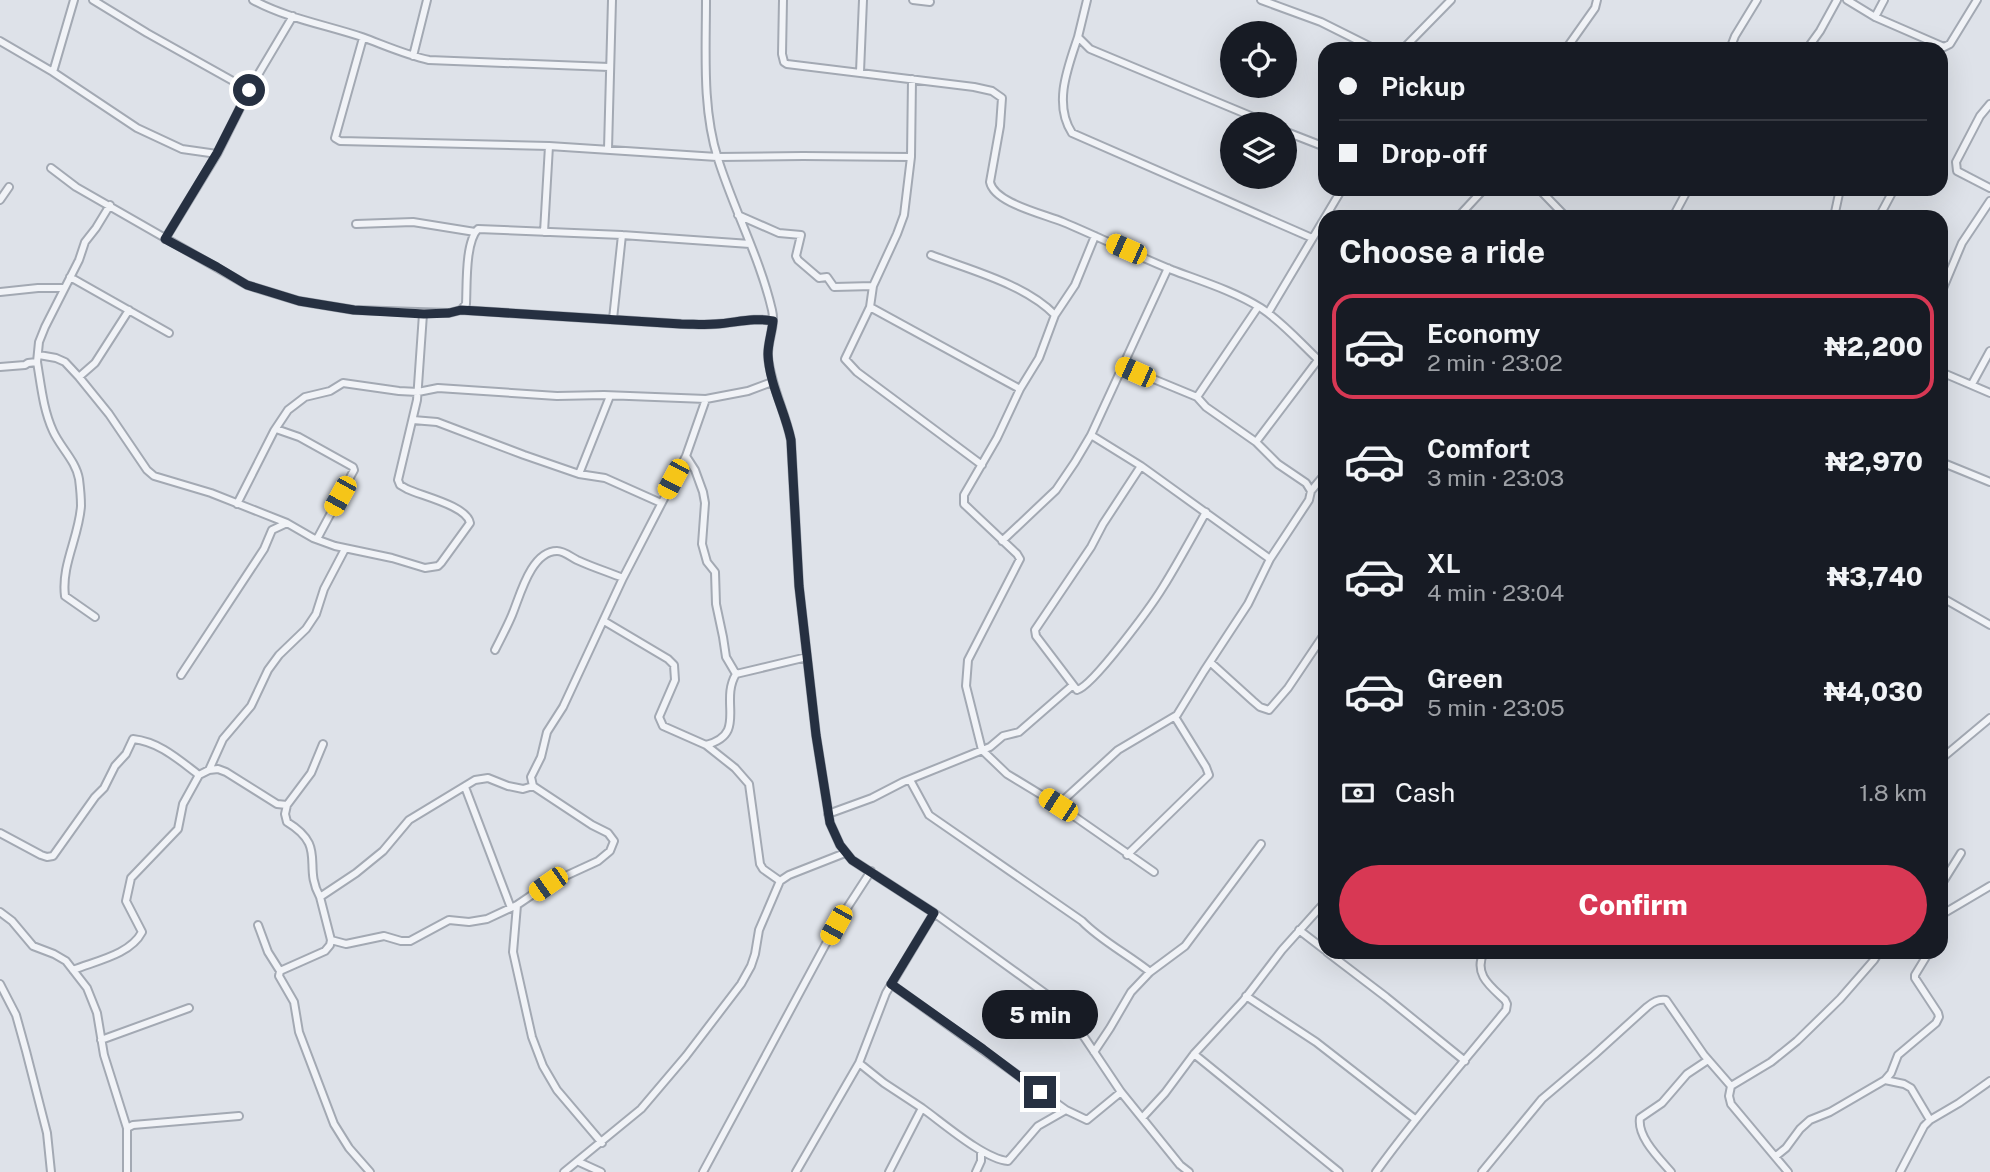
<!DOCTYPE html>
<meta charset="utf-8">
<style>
:root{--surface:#171b24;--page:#242831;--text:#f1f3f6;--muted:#9ea1a6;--line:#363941;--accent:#d83854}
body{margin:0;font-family:"Public Sans",sans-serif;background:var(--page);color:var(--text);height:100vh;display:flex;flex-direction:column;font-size:26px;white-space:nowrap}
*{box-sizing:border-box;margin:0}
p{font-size:23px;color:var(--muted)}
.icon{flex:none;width:38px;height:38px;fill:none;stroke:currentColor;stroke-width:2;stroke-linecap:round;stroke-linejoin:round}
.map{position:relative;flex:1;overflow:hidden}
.side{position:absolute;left:1318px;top:210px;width:630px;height:749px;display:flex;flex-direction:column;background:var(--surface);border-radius:21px;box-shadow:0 7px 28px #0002}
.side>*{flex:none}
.hud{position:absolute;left:1318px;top:42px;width:630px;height:154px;border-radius:21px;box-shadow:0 7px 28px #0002;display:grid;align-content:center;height:154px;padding:0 21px;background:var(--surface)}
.controls{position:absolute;left:1220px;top:21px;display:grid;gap:14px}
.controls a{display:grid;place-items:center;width:77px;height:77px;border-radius:50%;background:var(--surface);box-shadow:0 7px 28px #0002;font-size:35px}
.end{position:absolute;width:32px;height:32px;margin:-16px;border:9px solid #263041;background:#fff;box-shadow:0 0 0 4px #fff}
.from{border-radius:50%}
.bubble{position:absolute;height:49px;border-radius:24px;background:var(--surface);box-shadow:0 7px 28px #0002;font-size:23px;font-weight:800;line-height:49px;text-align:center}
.car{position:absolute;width:21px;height:42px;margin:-21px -10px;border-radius:9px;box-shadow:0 0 5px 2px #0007;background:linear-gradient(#f5c518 24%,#345 0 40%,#f5c518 0 76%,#345 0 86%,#f5c518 0)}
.hud b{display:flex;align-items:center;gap:24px;height:66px;font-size:26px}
.hud b+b{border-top:2px solid var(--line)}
.hud i{width:18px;height:18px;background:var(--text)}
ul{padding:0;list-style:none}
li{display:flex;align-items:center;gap:21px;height:105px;margin:0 14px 10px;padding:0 7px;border:4px solid transparent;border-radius:21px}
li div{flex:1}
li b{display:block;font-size:26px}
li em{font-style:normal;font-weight:800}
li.on{border-color:var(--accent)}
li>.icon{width:63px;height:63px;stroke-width:1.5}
h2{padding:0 21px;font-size:32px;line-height:84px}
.pay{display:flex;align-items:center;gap:18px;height:77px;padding:0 21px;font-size:26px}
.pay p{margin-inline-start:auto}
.button{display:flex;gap:14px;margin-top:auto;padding:14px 21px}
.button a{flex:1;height:80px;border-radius:42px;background:var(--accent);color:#fff;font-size:28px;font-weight:800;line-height:80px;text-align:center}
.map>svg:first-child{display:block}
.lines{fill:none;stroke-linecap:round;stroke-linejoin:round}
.minor-casing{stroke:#a3a9b3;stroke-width:10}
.minor{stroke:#f1f3f7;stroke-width:6}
.route{stroke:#263041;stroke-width:9}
</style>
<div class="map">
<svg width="1990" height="1172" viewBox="0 0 1990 1172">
<rect width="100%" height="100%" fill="#dee2e9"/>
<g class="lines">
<g class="minor-casing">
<path id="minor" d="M93,0L147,33L249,90
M253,0C286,18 326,25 362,37C384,45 406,55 429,60L609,67
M706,0C706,52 702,109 718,159C734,210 760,258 772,310C776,326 767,341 768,357C771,386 785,411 791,440L799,586L816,735L830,823L840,845L852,860L934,913L1064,1007L1121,1092L1180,1165L1189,1172
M783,0L782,54L784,62L787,64L974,87L992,91L1002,98L1000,126L990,182C994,203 1044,214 1063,222C1099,237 1135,255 1172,270C1201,281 1234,291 1261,308C1284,323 1304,347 1325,366
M913,0L930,2
M1087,0L1078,37L1090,49L1270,124
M1261,0L1321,22L1375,49
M1847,0L1875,17L1944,47L1950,44L1977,0
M1875,17L1884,0
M1078,37C1068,67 1053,104 1072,133L1312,238
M363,38L335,138L340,141L549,146L717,157L803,156L911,157
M0,41L53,72L137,128L182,149L217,154
M1403,49L1451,0
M1566,49L1595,8L1597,0
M1730,49L1735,36L1757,0
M1807,49L1820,31L1837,0
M413,56L427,0
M53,72L74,0
M860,72L863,0
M912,79L911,157L904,215L897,234L873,286L870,307L845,359L857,372L982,465
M1990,104L1980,116L1956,162L1957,171L1990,188
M1284,131L1325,147
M608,149L612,0
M51,168L76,187L247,285L299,301L354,310L449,313L461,310L466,304C467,285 465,242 478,229L622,235L750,244
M1539,189L1566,217
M0,200L9,187
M738,215L779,233L801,235L796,256L798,260L819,278L827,277L834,287L873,286
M1458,217L1484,189
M1673,217L1688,189
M1834,217L1840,189
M1879,217L1894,189
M356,224L413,222L475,232
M544,232L549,146
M1095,236L1075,285L1055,315L1039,358L1020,389L997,438L964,495V504L1017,554L1020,559L968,660L966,686L982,750L1007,774L1058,805L1154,872
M165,239L217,154L249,90L293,16
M931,255C970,270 1025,284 1055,315
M70,277L169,333
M0,292L38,288H64
M1941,293L1962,243L1990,201
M870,307L1020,389
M461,310L682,324C693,324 705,325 716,324C735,323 754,317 773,321
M1268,313L1342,189
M613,319L622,235
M39,355L56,358L65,362L79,377L109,414L147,470L154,476L211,493L287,523L313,538L335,546L392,558L425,568L438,566L441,563L470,523C467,506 422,496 407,489L400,485L398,480L417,400L423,314
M37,362C41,385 43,409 53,431C60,447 76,461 79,479C80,487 81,497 81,506C79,537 61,565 65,596L95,617
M1122,366L1197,397L1206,407L1256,442L1278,464L1306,483L1311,491
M0,367L25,365L28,363L37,362L39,342L45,327L79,260L85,242L96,228L110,205
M1941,372L1990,393
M79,377L95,363L129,310
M1972,384L1990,351
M1197,397L1258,307
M413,420L437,422L524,455L579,474L605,478L661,503
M276,429L299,437L353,467L354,470L317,539
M1091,435L1141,466L1270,559
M1256,442L1318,360
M686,456L695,470L703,492L705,503L702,544L707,562L715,572L716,604L723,637L726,657L736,674
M1941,462L1990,482
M1141,466L1103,524L1091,547L1035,630L1036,636L1077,690C1093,686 1152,605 1163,587C1178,563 1192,537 1206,512
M579,474L610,396
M237,504L274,431L288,410L305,397L330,391L343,383L399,391L418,392L438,388L557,396L604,395L706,399L748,391L772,382
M1002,541L1056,490L1075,462L1091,435L1168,268
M1941,597L1990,625
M604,621L668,659L674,665L675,680L659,717L663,726L706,745L735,768L749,784L760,864L763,869L780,881
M495,650C501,638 507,627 512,615C520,596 531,551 557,551C564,551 571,557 577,560C592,567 608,572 623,578
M1210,662L1253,701L1260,707L1269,710L1288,688L1325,633
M181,675L264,549L272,530L287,523
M706,745C748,734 719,702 736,674L807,657
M1941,759L1990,718
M209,770L218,769L226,772L277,804L287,805L311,773L323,744
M910,780L929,815L1082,921C1100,940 1129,955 1150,972
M533,786L531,777L541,757L547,732L563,707L623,578L686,456L706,399
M465,787L511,908
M287,805L285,814L287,822C328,847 302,865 320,897
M1058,805L1118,750L1177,715L1204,671L1248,604L1270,559L1309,500L1311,491L1325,474
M828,814L872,798L903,782L990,747L1003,736L1019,732L1073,685
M0,833L41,855L47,857L53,856L95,797L104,788L115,766L126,754L133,739C160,742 179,760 199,775L209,770L223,739L251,706L268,670L279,655L306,629L316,614L324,589L345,549
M1127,855L1209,775L1206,767L1175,717
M1941,885L1961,853
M517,905L513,952L532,1037L543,1066L557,1090L602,1143
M0,912L12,921L33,946L54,954L66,961L87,988L97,1013L104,1055L127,1128V1172
M1941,915L1990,886
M258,925L268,952L280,971L279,976L294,1002L299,1032L334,1124L349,1148L370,1172
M1299,930L1325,950
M331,940L346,944L384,936L401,941H410L449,920L469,922L487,919L517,905L548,884L598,861L610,851L614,841L608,833L592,825L533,786
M1327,952L1386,997L1465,1061
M73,970C95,961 130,955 142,932L126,901L131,878L178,829L183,804L199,775
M280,971L325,951L330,945L331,940L320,897L356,873L383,851L409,820L475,780L488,778L508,786L523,789L533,786
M0,984L16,1015L26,1051L47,1133L51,1172
M891,984L1066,1110L1087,1120L1121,1092
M1246,996L1316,1042L1415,1119
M101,1040L189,1008
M1094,1052L1110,1028L1131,992L1150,972L1185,946L1261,844
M1194,1054L1339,1172
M1885,1080L1904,1084L1911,1088L1930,1120
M1731,1086L1771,1062L1797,1041L1840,999L1874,960L1879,952
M922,1108C943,1123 984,1159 1008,1161L1038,1126L1066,1110
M1142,1118L1165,1093L1194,1054L1243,1001L1282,950L1325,902
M127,1128L133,1125L239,1116
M1776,1156L1786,1148L1800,1129L1810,1120L1830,1112L1885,1080L1891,1073L1898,1055L1936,1023L1939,1017L1938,1013L1915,978V975L1929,952
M579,1162L601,1172
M564,1172L641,1109L686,1056L741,984L751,966L755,954L759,930L780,881L789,875L845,853
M703,1172L836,925L871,871
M796,1172L859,1063
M889,1172L922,1108L884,1083L859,1063L886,993L934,913
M976,1172L981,1161V1151
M1376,1172C1416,1116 1462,1064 1506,1010L1507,1004L1505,1000C1490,986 1473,974 1484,952
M1482,1172L1542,1099L1594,1055L1647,1007C1653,1002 1658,999 1666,1000L1704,1055L1731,1086L1729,1096L1731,1104L1788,1172
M1671,1172C1659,1158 1637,1137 1640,1118L1662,1103L1687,1074L1708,1060
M1900,1172L1924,1126L1930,1120L1959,1103L1990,1081"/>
</g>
<use href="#minor" class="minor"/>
</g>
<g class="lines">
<path class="route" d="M249,90L217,153L165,239L217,267L247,285L299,301L354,310L424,314L449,313L461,310L681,324C693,324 705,325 716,324C735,323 754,317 773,321C772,332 768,343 768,354C769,384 785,411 791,440L799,586L816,735L830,823L840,845L852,860L934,913L891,984L983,1049L1040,1092"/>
</g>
</svg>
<div class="controls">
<a><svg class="icon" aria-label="locate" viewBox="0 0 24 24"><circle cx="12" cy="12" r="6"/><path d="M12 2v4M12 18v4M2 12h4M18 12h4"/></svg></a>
<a><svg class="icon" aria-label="layers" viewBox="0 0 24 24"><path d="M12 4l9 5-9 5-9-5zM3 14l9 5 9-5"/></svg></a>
</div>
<i class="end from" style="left:249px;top:90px"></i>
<i class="end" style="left:1040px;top:1092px"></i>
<div class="bubble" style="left:982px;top:990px;width:116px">5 min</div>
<i class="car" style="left:1126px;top:249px;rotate:294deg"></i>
<i class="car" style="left:1135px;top:372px;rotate:294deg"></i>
<i class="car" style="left:673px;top:479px;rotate:208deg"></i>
<i class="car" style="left:340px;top:496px;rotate:209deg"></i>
<i class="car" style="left:1058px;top:805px;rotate:303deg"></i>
<i class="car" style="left:548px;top:884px;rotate:235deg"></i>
<i class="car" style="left:836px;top:925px;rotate:209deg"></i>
<div class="hud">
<b><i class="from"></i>Pickup</b>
<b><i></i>Drop-off</b>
</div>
<section class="side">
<h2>Choose a ride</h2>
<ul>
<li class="on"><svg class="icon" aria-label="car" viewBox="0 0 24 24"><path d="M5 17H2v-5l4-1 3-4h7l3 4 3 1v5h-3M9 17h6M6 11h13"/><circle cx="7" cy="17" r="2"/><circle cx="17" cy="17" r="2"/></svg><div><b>Economy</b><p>2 min · 23:02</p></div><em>₦2,200</em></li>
<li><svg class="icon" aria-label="car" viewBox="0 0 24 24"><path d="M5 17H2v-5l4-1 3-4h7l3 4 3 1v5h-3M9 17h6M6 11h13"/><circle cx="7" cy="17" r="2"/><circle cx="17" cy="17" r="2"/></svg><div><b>Comfort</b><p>3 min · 23:03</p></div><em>₦2,970</em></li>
<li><svg class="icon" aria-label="car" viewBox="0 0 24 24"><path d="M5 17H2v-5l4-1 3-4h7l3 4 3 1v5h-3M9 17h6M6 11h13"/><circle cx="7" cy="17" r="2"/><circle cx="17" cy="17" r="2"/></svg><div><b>XL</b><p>4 min · 23:04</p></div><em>₦3,740</em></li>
<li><svg class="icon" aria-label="car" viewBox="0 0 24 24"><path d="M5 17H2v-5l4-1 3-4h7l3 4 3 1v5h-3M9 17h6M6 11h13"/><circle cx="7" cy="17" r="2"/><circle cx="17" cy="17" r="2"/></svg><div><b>Green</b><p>5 min · 23:05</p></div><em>₦4,030</em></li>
</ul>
<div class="pay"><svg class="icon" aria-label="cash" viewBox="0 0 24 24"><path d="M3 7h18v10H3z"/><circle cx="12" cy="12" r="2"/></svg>Cash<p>1.8 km</p></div>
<div class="button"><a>Confirm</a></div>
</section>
</div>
